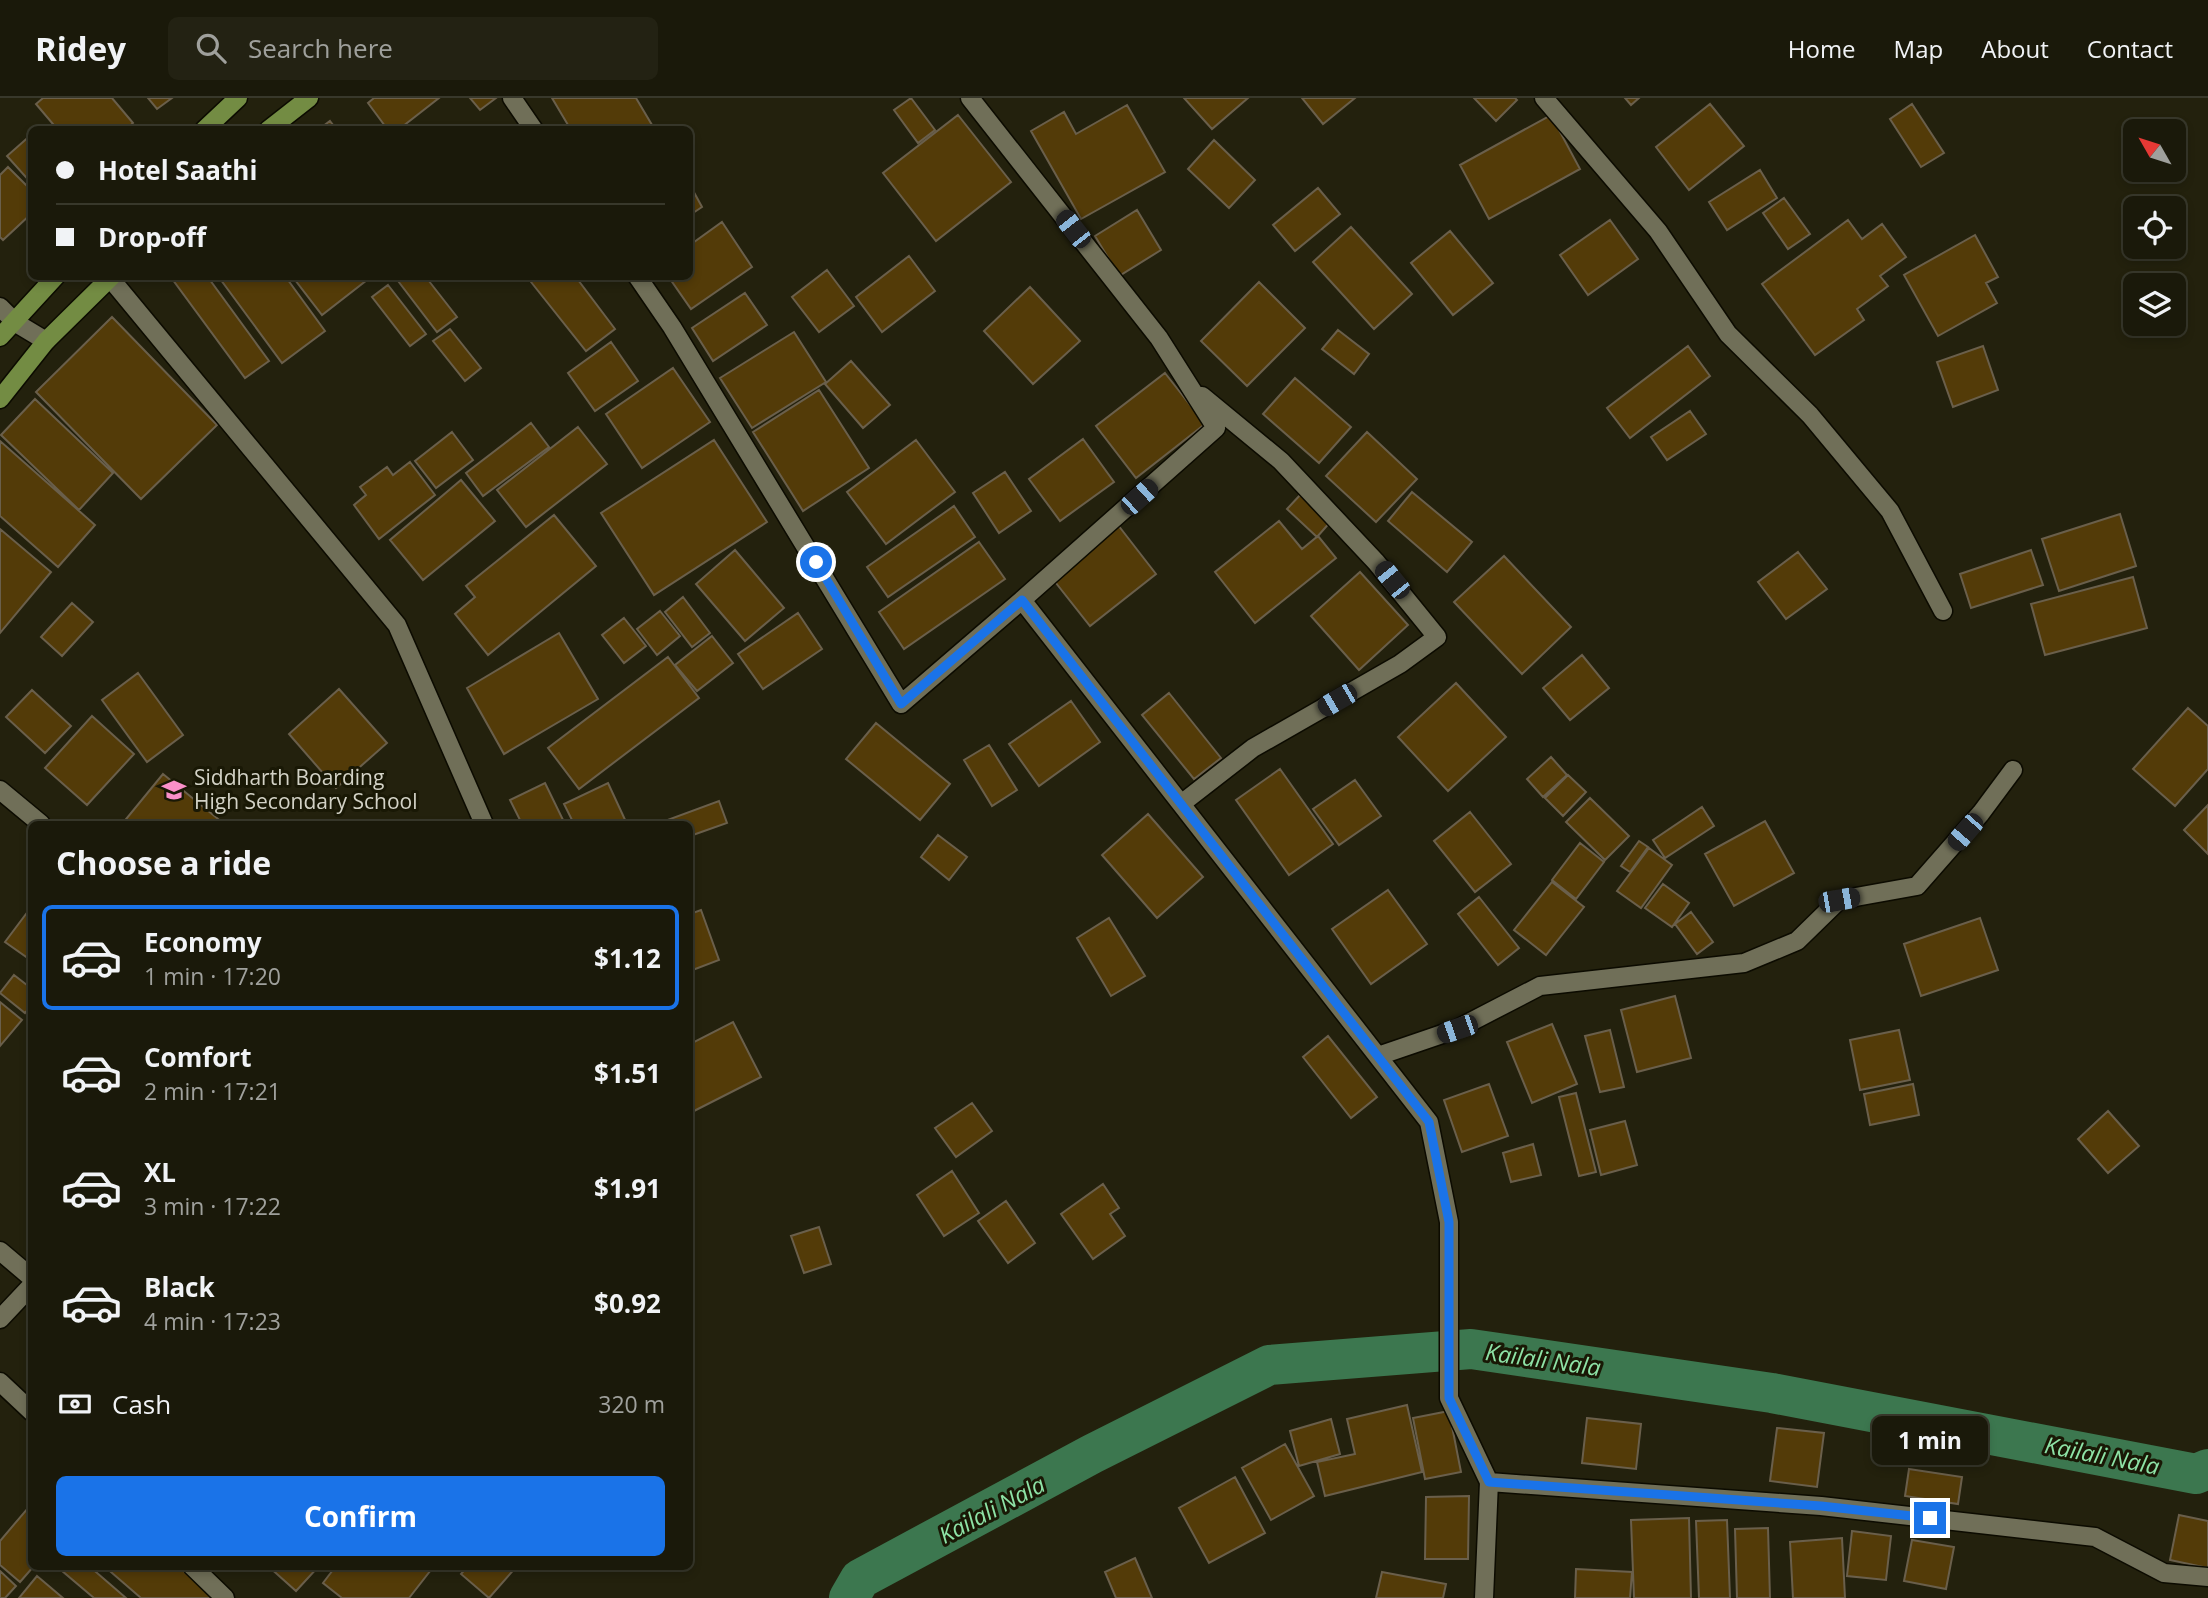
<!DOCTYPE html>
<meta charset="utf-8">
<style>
:root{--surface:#1a190a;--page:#232213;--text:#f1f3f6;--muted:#9fa09c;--line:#38382b;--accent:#1a73e8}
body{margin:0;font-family:"Open Sans",sans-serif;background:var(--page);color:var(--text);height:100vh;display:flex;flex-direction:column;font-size:26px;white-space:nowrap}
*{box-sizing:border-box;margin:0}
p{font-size:23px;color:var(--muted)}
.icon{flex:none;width:38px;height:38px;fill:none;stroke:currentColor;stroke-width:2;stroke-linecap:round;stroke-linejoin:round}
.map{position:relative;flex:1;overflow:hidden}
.panel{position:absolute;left:28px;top:723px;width:665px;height:749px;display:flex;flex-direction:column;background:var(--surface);border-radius:10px;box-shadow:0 4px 10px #0003,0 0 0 2px var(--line)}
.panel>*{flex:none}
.guide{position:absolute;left:28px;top:28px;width:665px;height:154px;border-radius:10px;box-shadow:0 4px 10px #0003,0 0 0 2px var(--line);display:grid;align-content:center;height:154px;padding:0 28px;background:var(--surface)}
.needle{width:46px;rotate:309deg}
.fabs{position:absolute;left:2123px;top:21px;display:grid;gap:14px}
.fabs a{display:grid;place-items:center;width:63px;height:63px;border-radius:10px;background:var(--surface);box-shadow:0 4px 10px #0003,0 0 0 2px var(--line);font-size:35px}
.end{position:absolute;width:32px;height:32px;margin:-16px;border:9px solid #1a73e8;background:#fff;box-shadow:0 0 0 4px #fff}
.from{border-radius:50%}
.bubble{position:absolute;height:49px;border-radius:10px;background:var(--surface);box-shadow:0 4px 10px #0003,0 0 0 2px var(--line);font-size:23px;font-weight:700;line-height:49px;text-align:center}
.car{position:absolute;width:21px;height:42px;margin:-21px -10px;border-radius:9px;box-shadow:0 0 5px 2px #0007;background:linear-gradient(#222 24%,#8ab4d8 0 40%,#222 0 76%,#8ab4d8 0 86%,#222 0)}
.guide b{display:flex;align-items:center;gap:24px;height:66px;font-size:26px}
.guide b+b{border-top:2px solid var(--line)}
.guide i{width:18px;height:18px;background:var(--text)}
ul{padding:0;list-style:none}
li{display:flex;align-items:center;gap:21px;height:105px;margin:0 14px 10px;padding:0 14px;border:4px solid transparent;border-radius:10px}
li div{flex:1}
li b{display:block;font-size:26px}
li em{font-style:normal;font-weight:700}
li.selected{border-color:var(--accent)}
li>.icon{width:63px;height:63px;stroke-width:1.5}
h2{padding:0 28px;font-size:32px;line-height:84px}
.pay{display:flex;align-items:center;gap:18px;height:77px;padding:0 28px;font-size:26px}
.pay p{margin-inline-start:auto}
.button{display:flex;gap:14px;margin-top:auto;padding:14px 28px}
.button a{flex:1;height:80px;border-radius:10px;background:var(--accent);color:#fff;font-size:28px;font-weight:700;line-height:80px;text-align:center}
header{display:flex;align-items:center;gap:42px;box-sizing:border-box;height:98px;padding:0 35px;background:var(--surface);border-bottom:2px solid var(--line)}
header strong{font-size:33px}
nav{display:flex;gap:38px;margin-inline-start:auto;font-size:24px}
.search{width:490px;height:63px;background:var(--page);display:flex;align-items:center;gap:18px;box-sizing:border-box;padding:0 24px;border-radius:10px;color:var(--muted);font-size:26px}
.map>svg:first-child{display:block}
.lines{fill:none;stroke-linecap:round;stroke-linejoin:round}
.canal{stroke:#3c774f;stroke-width:40}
.building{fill:#533b08;stroke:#6a5f4b;stroke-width:2}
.minor-casing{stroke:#0c0b00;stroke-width:21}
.major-casing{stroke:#0c0b00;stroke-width:21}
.minor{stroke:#706f58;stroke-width:18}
.major{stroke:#738c43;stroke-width:18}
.route{stroke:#1a73e8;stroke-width:9}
.labels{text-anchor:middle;stroke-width:6;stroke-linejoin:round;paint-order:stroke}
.poi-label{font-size:21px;fill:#d3d2c6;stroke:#191805;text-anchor:start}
.water-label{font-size:23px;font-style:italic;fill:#8ee3a6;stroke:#191805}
</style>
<header>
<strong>Ridey</strong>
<div class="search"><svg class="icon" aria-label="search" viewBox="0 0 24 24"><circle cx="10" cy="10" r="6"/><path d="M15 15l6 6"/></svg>Search here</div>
<nav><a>Home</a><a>Map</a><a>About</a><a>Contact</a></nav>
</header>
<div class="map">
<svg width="2208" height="1500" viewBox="0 0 2208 1500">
<rect width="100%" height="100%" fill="#23210d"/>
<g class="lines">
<path class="canal" d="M849,1500L860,1481L1092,1356L1269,1267L1471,1251L1772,1295L2196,1376L2208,1371"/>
</g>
<path class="building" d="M43,0H112L133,25L125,32H58L36,6Z
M148,0H172L157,11Z
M374,0H439L398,32H388L368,5Z
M470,0H496L480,12Z
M552,0H636L655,32H571Z
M911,0L935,32L918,45L894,12Z
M1184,0H1248L1212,31Z
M1302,0H1355L1323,26Z
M1474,0H1515L1517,2L1496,23Z
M1625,0H1639L1631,7Z
M1710,6L1744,48L1689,92L1656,49Z
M1912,6L1944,55L1921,69L1890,21Z
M1127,7L1165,74L1081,121L1031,33L1064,14L1076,36Z
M958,17L1011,84L936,143L883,75Z
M1551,17L1580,71L1489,121L1460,67Z
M330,23L337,32H318Z
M32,36V86L7,58Z
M1214,42L1255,82L1229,110L1188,71Z
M8,69L32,93V115L3,142L0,139V77Z
M1760,72L1777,100L1727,132L1709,104Z
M690,87L702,109L690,117Z
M1318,90L1340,116L1295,153L1273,127Z
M1784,100L1810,136L1788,151L1763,115Z
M1137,112L1161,152L1119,178L1095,138Z
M1610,122L1638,161L1588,197L1560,157Z
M1848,122L1862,141L1882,126L1906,159L1880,178L1888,188L1857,211L1864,222L1815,257L1762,186Z
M722,124L752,169L691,211L668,178H690V147Z
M1351,129L1412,196L1374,231L1313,164Z
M1450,133L1493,185L1453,217L1411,165Z
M1975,137L1998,179L1986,185L1997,205L1938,238L1904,177Z
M909,158L935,193L882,234L856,199Z
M827,172L854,208L819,234L792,199Z
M170,178H207L269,263L245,280Z
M218,178H285L325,233L282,265Z
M292,178H364L367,182L322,217Z
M425,178L457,219L437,234L395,179Z
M538,178H575L615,231L586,253L531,184Z
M1259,184L1305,230L1247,288L1201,243Z
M388,187L426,236L410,248L372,199Z
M1030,189L1080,243L1033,286L984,233Z
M745,195L767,227L713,263L692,230Z
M112,219L217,327L141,401L36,294Z
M450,231L481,270L465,283L433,243Z
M1338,232L1369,256L1354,276L1322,251Z
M794,234L826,284L752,330L720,280Z
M611,244L638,283L595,313L568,275Z
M1688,248L1710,278L1630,340L1607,310Z
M1983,248L1998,292L1953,309L1937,264Z
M851,263L890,307L863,330L825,286Z
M673,270L710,324L642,370L606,316Z
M1165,275L1205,326L1136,380L1096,328Z
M1295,280L1351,329L1319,365L1263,316Z
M819,292L869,370L803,413L753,334Z
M35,301L113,375L79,412L1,337Z
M1690,313L1706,336L1667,362L1651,339Z
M531,325L549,349L483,398L466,375Z
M578,329L607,366L526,429L497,392Z
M452,334L473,362L436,390L415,363Z
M1367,334L1417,381L1376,424L1326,378Z
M1083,341L1114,384L1060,423L1029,381Z
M714,342L767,424L654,497L601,415Z
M916,342L955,394L886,446L847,394Z
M0,343L95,427L58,469L0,418Z
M410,364L435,397L379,441L354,407L366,397L360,389L387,369L393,377Z
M1005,374L1031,413L999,435L973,395Z
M461,382L495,423L423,482L390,442Z
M1412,394L1472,444L1447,474L1388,423Z
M1302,395L1332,422L1317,439L1287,411Z
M954,408L975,439L888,499L867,469Z
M2120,416L2136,468L2059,493L2042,441Z
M554,417L596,468L488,557L455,516L475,499L466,488Z
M1279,423L1302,451L1318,438L1336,460L1255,525L1215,474Z
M1118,427L1156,476L1090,528L1052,480Z
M0,431L51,474L0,535Z
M979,444L1005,481L904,551L879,514Z
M735,452L784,510L745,543L696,486Z
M2031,452L2043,487L1971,510L1960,476Z
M1798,454L1827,491L1786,521L1758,484Z
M1504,458L1571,529L1522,576L1454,504Z
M1360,474L1408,527L1359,572L1311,518Z
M2133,479L2147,530L2045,557L2031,506Z
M683,499L710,535L692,549L665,514Z
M72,505L93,524L62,558L41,539Z
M660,513L680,538L657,557L637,531Z
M798,515L822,551L763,591L738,556Z
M624,520L646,548L624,565L602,537Z
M559,535L598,601L504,656L467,590Z
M712,538L733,565L697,593L675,567Z
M1582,557L1609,590L1570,622L1543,590Z
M668,559L699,600L579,691L548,650Z
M138,575L183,637L147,664L102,602Z
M1456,585L1506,639L1448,693L1398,639Z
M339,591L387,645L336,690L289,636Z
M32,592L71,628L45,655L6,619Z
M1169,595L1221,660L1194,681L1142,617Z
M1071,603L1100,644L1039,688L1009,646Z
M2188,610L2208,628V671L2175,708L2133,671Z
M92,618L134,656L87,707L45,670Z
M876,625L950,686L920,722L846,661Z
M989,647L1017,692L992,708L964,662Z
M1551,659L1567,677L1543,699L1527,681Z
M1280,671L1333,746L1289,777L1236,702Z
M163,676L223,725L222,726H122Z
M1568,677L1586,694L1563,718L1545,700Z
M1355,682L1381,718L1339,747L1313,711Z
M545,685L565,726H522L510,702Z
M608,685L627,726H574L564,706Z
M1590,700L1629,738L1605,762L1566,724Z
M719,703L727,725L690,738V726H663L662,724Z
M2208,707V756L2184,732Z
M1702,709L1714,728L1665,760L1653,742Z
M1470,714L1511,766L1475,794L1434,743Z
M1148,716L1203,779L1157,820L1102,757Z
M1765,723L1794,775L1734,808L1705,756Z
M938,737L967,759L949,782L921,759Z
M1639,743L1648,749L1630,774L1621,768Z
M1580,745L1604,764L1576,801L1552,782Z
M1649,750L1672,767L1641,810L1617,793Z
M1552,784L1584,809L1546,857L1514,832Z
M1663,786L1689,805L1672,829L1645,810Z
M1388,792L1427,846L1371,886L1332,831Z
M1479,799L1519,850L1498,867L1458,816Z
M32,808V863L5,844Z
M701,812L719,862L690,873V816Z
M1691,814L1713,844L1697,856L1675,826Z
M1109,820L1145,878L1111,898L1077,840Z
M1980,820L1998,872L1921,898L1904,846Z
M14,877L32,891V907L25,915L0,895Z
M1675,898L1691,960L1637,974L1621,912Z
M0,904L22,922L0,948Z
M733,924L761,979L690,1015V946Z
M1552,926L1577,986L1532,1005L1507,944Z
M1610,932L1624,989L1600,994L1585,938Z
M1899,932L1910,982L1860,992L1850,942Z
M1328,938L1377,999L1351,1020L1303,959Z
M1489,986L1508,1038L1462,1054L1444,1002Z
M1913,986L1919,1017L1870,1027L1864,996Z
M1576,995L1596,1074L1579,1078L1559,999Z
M972,1005L992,1033L956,1059L935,1030Z
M2108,1013L2139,1048L2108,1075L2078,1041Z
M1625,1023L1637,1067L1601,1077L1590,1032Z
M1533,1046L1541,1077L1511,1084L1503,1055Z
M952,1073L979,1115L944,1138L917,1097Z
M1103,1086L1119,1110L1110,1116L1125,1138L1093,1161L1061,1116Z
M1006,1103L1035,1145L1008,1165L978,1123Z
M819,1129L831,1166L804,1175L791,1138Z
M1407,1307L1422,1374L1325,1398L1317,1364L1355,1356L1347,1321Z
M1449,1313L1461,1374L1425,1381L1413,1320Z
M1587,1320L1641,1326L1636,1371L1582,1365Z
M1331,1321L1340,1356L1299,1368L1290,1333Z
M1777,1330L1824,1335L1817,1389L1770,1383Z
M1285,1346L1314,1398L1271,1422L1242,1370Z
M1909,1371L1962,1379L1958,1406L1905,1398Z
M1235,1379L1265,1435L1209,1465L1179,1410Z
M1469,1398L1468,1461H1425L1426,1399Z
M28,1410L32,1413V1468H34L20,1484L0,1467V1443Z
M2179,1417L2208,1423V1470L2170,1462Z
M1689,1420L1691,1500H1634L1631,1422Z
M1727,1422L1730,1500H1699L1696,1423Z
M1768,1430L1770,1500H1737L1735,1431Z
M1852,1433L1891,1438L1886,1482L1847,1478Z
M1842,1440L1845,1500H1793L1790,1444Z
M1912,1442L1954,1449L1946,1491L1904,1483Z
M1135,1460L1152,1500H1116L1105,1474Z
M64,1468H89L126,1500H94L61,1472Z
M104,1468H178L214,1500H141Z
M268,1468H319L296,1493Z
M336,1468H434L409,1500H342L323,1485Z
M468,1468H517L489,1500L461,1476Z
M1576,1471L1632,1474L1630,1500H1575Z
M0,1473L16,1488L5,1500H0Z
M1382,1474L1446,1486L1443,1500H1376Z
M37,1478L63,1500H19Z"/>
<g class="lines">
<g class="minor-casing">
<path id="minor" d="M512,0L534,32
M970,0L1159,240L1216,330L1022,502
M1544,0L1658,133L1728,236L1810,317L1890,413L1943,513
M637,178L672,229L901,606L1022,502L1429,1024L1449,1124V1300L1489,1384L1484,1500
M110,180L397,527L484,726
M0,209L16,225L46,243
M0,692L41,726
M1181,706L1253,650L1400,566L1437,539L1376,464L1281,363L1202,298
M1378,958L1457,931L1540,888L1744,865L1797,843L1839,802L1917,788L1981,715L2013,672
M0,1153L32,1180
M0,1221L32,1187
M0,1284L32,1314
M1489,1384L1821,1408L2095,1439L2164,1475L2208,1479
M192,1468L225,1500"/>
</g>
<g class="major-casing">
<path id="major" d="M204,32L238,0
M268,32L309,0
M0,239L56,178
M0,301L46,243L112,178"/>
</g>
<use href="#minor" class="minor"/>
<use href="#major" class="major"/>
</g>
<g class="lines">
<path class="route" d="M816,464L901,606L1022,502L1429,1024L1449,1124V1300L1489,1384L1821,1408L1930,1420"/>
</g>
<defs>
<g id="school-bare" transform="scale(1.89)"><path d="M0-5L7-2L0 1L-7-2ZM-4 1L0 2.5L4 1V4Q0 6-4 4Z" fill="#fa8fc8" stroke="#191805" stroke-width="2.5" paint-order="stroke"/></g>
</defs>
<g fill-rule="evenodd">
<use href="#school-bare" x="174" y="692"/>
</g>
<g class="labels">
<g class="poi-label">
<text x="194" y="687">Siddharth Boarding<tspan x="194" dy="24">High Secondary School</tspan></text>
</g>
<g class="water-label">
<text transform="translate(1543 1262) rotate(8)" y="8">Kailali Nala</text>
<text transform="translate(2102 1358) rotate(11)" y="8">Kailali Nala</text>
<text transform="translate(992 1412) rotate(-28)" y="8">Kailali Nala</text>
</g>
</g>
</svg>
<div class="fabs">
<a><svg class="needle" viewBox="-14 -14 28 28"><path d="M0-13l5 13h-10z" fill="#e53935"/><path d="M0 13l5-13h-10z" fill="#9fa09c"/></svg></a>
<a><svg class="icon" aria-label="locate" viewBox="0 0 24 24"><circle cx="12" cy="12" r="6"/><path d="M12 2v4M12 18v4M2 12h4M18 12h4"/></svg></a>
<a><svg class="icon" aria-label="layers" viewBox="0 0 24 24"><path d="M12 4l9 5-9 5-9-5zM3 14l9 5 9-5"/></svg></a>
</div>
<i class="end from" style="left:816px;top:464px"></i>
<i class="end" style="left:1930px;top:1420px"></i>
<div class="bubble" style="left:1872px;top:1318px;width:116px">1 min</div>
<i class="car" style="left:1073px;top:131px;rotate:322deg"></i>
<i class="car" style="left:1139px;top:399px;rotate:48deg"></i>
<i class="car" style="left:1392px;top:482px;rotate:321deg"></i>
<i class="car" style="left:1337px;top:602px;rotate:240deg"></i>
<i class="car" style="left:1965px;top:734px;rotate:221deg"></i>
<i class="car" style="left:1839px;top:802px;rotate:80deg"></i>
<i class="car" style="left:1457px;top:931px;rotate:251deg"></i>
<div class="guide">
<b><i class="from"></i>Hotel Saathi</b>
<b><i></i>Drop-off</b>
</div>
<section class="panel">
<h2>Choose a ride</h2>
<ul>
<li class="selected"><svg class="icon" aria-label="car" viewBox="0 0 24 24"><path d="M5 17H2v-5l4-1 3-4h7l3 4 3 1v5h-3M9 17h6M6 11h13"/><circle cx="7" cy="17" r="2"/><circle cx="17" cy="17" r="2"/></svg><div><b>Economy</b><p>1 min · 17:20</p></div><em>$1.12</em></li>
<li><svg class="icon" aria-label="car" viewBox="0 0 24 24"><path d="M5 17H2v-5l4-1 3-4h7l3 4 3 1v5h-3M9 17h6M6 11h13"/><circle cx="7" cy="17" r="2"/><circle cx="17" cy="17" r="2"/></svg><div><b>Comfort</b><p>2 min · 17:21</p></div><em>$1.51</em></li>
<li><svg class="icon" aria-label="car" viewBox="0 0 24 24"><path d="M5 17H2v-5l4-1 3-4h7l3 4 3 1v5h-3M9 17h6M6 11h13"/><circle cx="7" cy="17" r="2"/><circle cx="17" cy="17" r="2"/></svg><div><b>XL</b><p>3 min · 17:22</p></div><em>$1.91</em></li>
<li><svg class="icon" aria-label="car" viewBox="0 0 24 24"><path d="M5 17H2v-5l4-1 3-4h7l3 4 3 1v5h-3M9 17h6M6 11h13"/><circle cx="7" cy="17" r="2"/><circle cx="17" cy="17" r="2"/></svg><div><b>Black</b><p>4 min · 17:23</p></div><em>$0.92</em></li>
</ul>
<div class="pay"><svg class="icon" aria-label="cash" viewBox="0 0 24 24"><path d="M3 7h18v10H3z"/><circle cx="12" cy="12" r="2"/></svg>Cash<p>320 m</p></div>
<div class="button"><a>Confirm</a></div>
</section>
</div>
